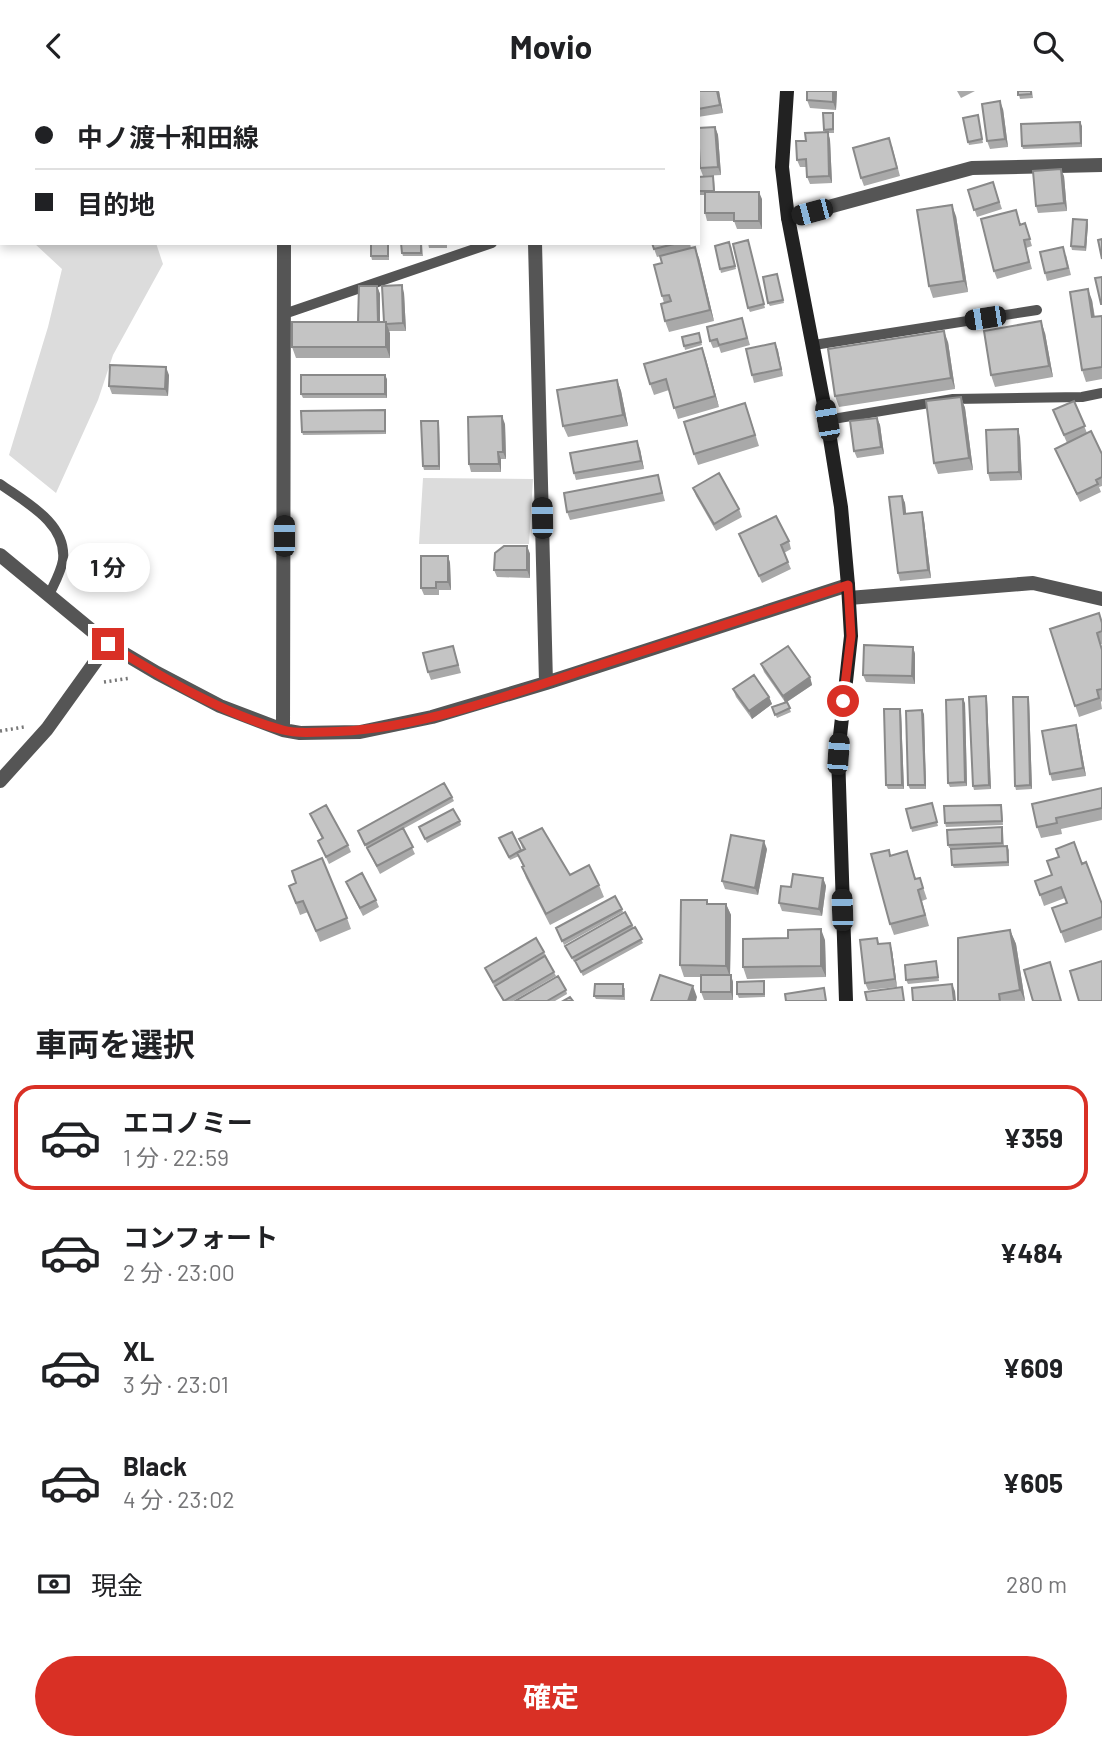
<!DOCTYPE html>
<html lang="ja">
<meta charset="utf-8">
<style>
:root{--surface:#fff;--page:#f2f2f2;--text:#202124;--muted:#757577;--line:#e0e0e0;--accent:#d93025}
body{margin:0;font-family:Barlow,"Noto Sans JP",sans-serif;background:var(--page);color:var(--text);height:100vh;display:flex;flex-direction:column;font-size:26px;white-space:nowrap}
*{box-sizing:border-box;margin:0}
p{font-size:23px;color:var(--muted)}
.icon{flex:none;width:38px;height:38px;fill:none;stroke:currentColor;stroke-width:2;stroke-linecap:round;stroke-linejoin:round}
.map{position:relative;height:910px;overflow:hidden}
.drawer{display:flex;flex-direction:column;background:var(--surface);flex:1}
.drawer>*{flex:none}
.hud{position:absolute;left:0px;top:0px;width:700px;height:154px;box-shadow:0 4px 10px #0003;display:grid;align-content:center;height:154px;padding:0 35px;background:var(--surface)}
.end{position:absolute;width:32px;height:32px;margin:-16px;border:9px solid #d93025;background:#fff;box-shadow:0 0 0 4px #fff}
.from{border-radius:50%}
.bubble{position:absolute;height:49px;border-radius:24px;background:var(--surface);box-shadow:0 4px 10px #0003;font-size:23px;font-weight:700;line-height:49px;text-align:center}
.car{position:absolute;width:21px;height:42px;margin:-21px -10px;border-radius:9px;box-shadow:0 0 5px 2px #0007;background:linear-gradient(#222 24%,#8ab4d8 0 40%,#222 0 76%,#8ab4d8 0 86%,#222 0)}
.hud b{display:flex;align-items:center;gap:24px;height:66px;font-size:26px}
.hud b+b{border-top:2px solid var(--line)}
.hud i{width:18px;height:18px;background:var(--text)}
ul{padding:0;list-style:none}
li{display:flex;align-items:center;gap:21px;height:105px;margin:0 14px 10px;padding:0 21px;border:4px solid transparent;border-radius:21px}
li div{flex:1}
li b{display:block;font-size:26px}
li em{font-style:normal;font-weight:700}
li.selected{border-color:var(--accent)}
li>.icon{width:63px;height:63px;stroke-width:1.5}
h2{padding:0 35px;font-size:32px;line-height:84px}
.pay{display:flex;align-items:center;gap:18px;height:77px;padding:0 35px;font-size:26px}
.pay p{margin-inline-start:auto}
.cta{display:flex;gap:14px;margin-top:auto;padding:14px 35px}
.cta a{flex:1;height:80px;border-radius:42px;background:var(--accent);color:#fff;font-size:28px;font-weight:700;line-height:80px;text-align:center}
header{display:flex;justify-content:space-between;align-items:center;height:91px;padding:0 35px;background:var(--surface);font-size:32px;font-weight:700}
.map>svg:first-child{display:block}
.green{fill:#dcdcdc}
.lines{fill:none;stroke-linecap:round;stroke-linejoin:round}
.path{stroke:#777;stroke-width:3.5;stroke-dasharray:2 3.5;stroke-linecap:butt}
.service{stroke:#555;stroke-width:10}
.minor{stroke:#555;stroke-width:14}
.secondary{stroke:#222;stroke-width:14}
.wall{fill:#a9a9a9}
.shaded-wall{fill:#898989}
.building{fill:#c4c4c4;stroke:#898989;stroke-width:2}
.route{stroke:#d93025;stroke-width:9}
</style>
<header><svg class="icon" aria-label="back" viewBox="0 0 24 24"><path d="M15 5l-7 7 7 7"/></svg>Movio<svg class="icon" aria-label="search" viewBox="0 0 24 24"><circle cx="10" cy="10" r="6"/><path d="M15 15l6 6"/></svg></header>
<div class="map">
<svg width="1102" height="910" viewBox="0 0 1102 910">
<rect width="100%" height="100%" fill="#fff"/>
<path class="green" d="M0,21L2,24V133H0Z
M34,152H156L163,173L113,264L98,309L56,402L9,364L48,236L62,178Z
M423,387L533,388L529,453H419Z"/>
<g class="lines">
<path class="path" d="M104,591L131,587
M0,640L24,636"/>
<path class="service" d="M284,223L492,152
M814,254L1037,219
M827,329L953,308L1082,306L1102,302
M0,393C25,411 67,432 63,469C61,481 54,493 49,504"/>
<path class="minor" d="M531,0V2
M285,2V0
M788,127L972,77L1102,74
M535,152L546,592
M0,464L108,553L157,582L220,615L283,639L300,642L360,641L432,626L546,592L848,494
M849,507L1033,492L1102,508
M283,639L284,152
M0,690L47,638L108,553"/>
<path class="secondary" d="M787,0L782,76L788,127L827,329L841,416L848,494L851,545L838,663L846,910"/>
</g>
<path class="wall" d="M1,0H29V2H2V4Z
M670,0H719L723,22L698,26V2Z
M807,0H837L836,19L810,17L807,9Z
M957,0H975L961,7Z
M1018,0H1032L1033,7L1020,8Z
M1003,18L1008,56L990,58L987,50Z
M833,22L834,26V42H828L830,49L832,92L810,93L807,86V76H800L797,69L825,41L824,39Z
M978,24L983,52L969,54L968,51Z
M1082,35V56L1023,58L1022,55Z
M715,36L718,44L721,84L703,85L700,77Z
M892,55L900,85L864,95L861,87Z
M713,85L714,89L715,101L762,108V138H737L734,130H707L705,122V104H698V86Z
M1064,85L1067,120L1038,122L1036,115Z
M993,91L1002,118L977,126L968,99Z
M956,125L968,201L933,207L929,195Z
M1025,132L1032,155L1026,157L1032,178L997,188L994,180L1020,134Z
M1088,133L1086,160L1072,159L1071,155Z
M748,149L765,217L750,221L748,217Z
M422,152L423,165H403L402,162Z
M428,152H447V157H429Z
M652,152H690L691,157L699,167L714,230L669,241L665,230L664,212L662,205V172L661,165L657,166Z
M389,155V169H372L371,165Z
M731,155L736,178L721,182L720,178Z
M1066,164L1071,184L1047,190L1045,182Z
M777,183L784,212L770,215L768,212Z
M377,195L380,203V231H384L404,202L406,240H389L390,267H296L292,256L358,231Z
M1092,209L1095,226L1102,225V288L1086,291L1082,279Z
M744,234L750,254L721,262L719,256L713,257L710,250Z
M699,242L702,254L685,259L682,246Z
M1045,242L1053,286L995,296L991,284Z
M948,251L955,298L839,316L835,305Z
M775,252L783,285L754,292L752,284Z
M702,257L719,316L678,328L669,299L654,304L650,293Z
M169,284L168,305L112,303L109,295Z
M387,288V307H303L301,303Z
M617,289L621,300L628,335L568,346L563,335Z
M961,306L965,317L973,379L938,383L934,372Z
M1074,310L1087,342L1102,363V395L1099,396L1101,401L1080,411L1055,358L1067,352L1056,326Z
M386,323V343L303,344L302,341Z
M749,323L759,355L698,374L694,363Z
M877,327L880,334L884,363L857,367L854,360Z
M438,330L439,333L440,379H424L423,375Z
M505,333L506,368H501V381H471L469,373Z
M1020,346L1022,389L990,390L988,382Z
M640,358L644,378L576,389L574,382Z
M658,384L665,410L570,429L567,421Z
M693,397L739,418L742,426L716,440L696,405Z
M902,405L905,412L906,423L922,421L924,429L931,487L900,490L898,482Z
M739,443L789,450L791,458L784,462L791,478L762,492Z
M527,455L530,463V487L497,486L494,479Z
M448,465L450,472L451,499H439V504H424L421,497Z
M1102,531V553H1101L1102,557V610L1101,611L1102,618L1079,626L1050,538Z
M453,555L461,582L431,589L428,581Z
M913,556L915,563V593L866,591L863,584Z
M761,573L810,586L812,594L787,611L791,621L777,627L772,616L785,611L764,581Z
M733,598L769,606L772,613L752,628L736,606Z
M986,605L987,609L991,698L974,699L973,695Z
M1029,609L1032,698L1016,699L1015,695Z
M965,612L967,695L950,696L948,692Z
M901,622L904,698H888L886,694Z
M924,623L926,698H910L908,694Z
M1076,634L1078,641L1086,685L1052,690L1050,683Z
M1102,697V729L1061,738L1062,743L1041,747L1037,736Z
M452,706L454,710L403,738L415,763L380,783L358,740Z
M932,712L938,735L912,741L911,737Z
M1002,718L1003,734L946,736L945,732Z
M310,723L348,754L351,761L329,773L318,750L322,748Z
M460,730L461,734L427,752L421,740Z
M1002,736L1003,740L1004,755H1007L1009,759V775L954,777L952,774L1000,756L949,757L948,754Z
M499,747L522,760L523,759L519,748L570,784L599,794L604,806L550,834L526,787L522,776H523L519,765L510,769Z
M767,758L758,804L725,798L722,790Z
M907,760L916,788L920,787L927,808L922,810L929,835L894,844L890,833L891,765Z
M1082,773L1102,813V839L1065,852L1052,817L1067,812L1065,807L1044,815L1035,790Z
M823,787L826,795L822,825L782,820L779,812L791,796Z
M346,791L376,809L379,816L363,825L349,798Z
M289,795L347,827L351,838L320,851L308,821L300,824Z
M709,813H726L731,824L730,884L733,891V909H704L701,901V886H684L680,874Z
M622,818L623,821L564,854L556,837Z
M632,834L643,852L583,885L575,870L574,871L565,855Z
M1010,839L1016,853L1025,910H958Z
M877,847L879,853L892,859L897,896L868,899L865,892Z
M825,849L826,886L747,888L743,876Z
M544,861L556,885L513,910H503L495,895L544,866L494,895L485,877Z
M937,874L939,890L908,893L906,889Z
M765,894V906L739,907L737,903Z
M625,897V909L596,908L594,905Z
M566,899L567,903L555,910H515Z"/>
<path class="shaded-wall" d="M717,0H719L723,22L720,14Z
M833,0H837L836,19L833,11Z
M1000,10L1003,18L1008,56L1005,48Z
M1080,31L1082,35V56L1081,52Z
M715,36L718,44L721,84L718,76Z
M828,41L830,49L832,92L829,85Z
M1061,78L1064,85L1067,120L1064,112Z
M759,101L762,108V138L759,130Z
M952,114L956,125L968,201L964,190Z
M1087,129L1088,133L1086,160L1085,156Z
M695,156L699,167L714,230L710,219Z
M402,194L404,202L406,240L403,232Z
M377,195L380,203V239L378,232Z
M1088,198L1092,209L1096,238L1092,226Z
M1041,230L1045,242L1053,286L1049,275Z
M386,231L390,242V267L386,256Z
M944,240L948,251L955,298L951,287Z
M775,252L778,259L783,285L781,278Z
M702,257L706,268L719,316L715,305Z
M166,276L169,284L168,305L165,298Z
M385,284L387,288V307L385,303Z
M617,289L621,300L628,335L623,324Z
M961,306L965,317L973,379L969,367Z
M385,319L386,323V343L385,340Z
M502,325L505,333L506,368L503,361Z
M877,327L880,334L884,363L881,356Z
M438,330L439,333L440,379L439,375Z
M1018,338L1020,346L1022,389L1019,381Z
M637,350L640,358L644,378L641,370Z
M498,361L501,368V381L499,373Z
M902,405L905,412L907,431L904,423Z
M922,421L924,429L931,487L928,479Z
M527,455L530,463V487L527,479Z
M448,465L450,472L451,499L448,491Z
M913,556L915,563V593L912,585Z
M810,586L812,594L785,612L783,605Z
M986,605L987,609L991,698L989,694Z
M769,606L772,613L752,628L749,620Z
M1028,606L1029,609L1032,698L1030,694Z
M963,608L965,612L967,695L965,691Z
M900,618L901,622L904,698L902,694Z
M922,619L924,623L926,698L925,694Z
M1076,634L1078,641L1086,685L1083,677Z
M764,750L767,758L758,804L755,797Z
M823,787L826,795L822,825L819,818Z
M726,813L731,824L730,886L726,875Z
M821,838L825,849L826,886L821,875Z
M1010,839L1016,853L1025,910L1020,899Z
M890,852L892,859L897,896L895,888Z
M731,884L733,891V909L731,901Z
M952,893L955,900L956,910H954Z
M693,895L697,906L696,910H688Z"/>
<path class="building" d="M85,0H137V2H85Z
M363,0H398V2H363Z
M419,0H440V2H419Z
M616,0H639L640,2H617Z
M670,0H717L720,14L698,18V2H671Z
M807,0H833V11L807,9Z
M1018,0H1031V3L1018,4Z
M1000,10L1005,48L987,50L982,13Z
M823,22H833V38L824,39Z
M978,24L982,48L968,51L963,27Z
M1080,31L1081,52L1022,55L1021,33Z
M715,36L718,76L700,77L698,37Z
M828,41L829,85L807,86L806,68L797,69L796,50H806L805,42Z
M889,47L897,77L861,87L853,57Z
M1061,78L1064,112L1036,115L1033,80Z
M713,85L714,100H698V86Z
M993,91L999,111L974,119L968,99Z
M705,101H759V130H734V122H705Z
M952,114L964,190L929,195L917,119Z
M1016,119L1020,134L1025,132L1030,148L1024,149L1029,171L994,180L981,128Z
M1073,128L1087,129L1085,156L1071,155Z
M1102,148V168L1098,149Z
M748,149L764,213L748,217L733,153Z
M729,151L735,175L720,178L715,155Z
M371,152H388V165H371Z
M401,152H421V162H402Z
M428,152H446V153H428Z
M652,152H678L654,158Z
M695,156L710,219L665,230L661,213L671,210L669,204L662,205L654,174L662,172L660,165Z
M1063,156L1068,177L1045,182L1040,161Z
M777,183L783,209L768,212L763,186Z
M1102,186V213H1101L1095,187Z
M402,194L403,232L386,233V231H384L382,195Z
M359,195H377L378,231H358Z
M1088,198L1092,226L1102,225V276L1082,279L1070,201Z
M742,227L747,247L719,254L717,248L710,250L707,236Z
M1041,230L1049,275L991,284L984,240Z
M292,231H386V256H292Z
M944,240L951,287L835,305L828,258Z
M699,242L701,251L684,255L682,246Z
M775,252L781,278L752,284L746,258Z
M702,257L715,305L674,317L666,288L650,293L644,273Z
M110,274L166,276L165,298L109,295Z
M301,284H385V303H301Z
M617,289L623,324L563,335L557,299Z
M961,306L969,367L934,372L926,310Z
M1074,310L1085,335L1064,344L1053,319Z
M745,312L755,344L694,363L684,331Z
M385,319V340L302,341L301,320Z
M502,325L503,361H498L499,373H469L468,326Z
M877,327L881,356L854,360L850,330Z
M421,330H438L439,375H423Z
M1018,338L1019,381L988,382L986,339Z
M1091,340L1102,363V386L1096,389L1098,393L1077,403L1055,358Z
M637,350L641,370L574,382L570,362Z
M719,382L739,418L714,433L693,397Z
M658,384L662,402L567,421L564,402Z
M902,405L904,423L922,421L928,479L898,482L889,406Z
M776,425L789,450L781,454L788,471L759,485L739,443Z
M504,455H527V479H494L495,462Z
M421,465H448V491H436V497H421Z
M1099,522L1102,532V540L1097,542L1102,559V598L1097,599L1099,607L1075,615L1050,538Z
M864,554L913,556L912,585L863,584Z
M453,555L458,574L428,581L423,562Z
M788,555L810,586L783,605L761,573Z
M754,584L769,606L749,620L733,598Z
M986,605L989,694L973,695L969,606Z
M1013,606H1028L1030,694L1015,695Z
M963,608L965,691L948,692L946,609Z
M787,611L790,617L775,624L772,616Z
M884,618H900L902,694H886Z
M922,619L925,694H908L906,620Z
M1076,634L1083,677L1050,683L1042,640Z
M444,692L452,706L365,754L358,740Z
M1102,697V717L1056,727L1057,732L1037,736L1032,713Z
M932,712L937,731L911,737L906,718Z
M326,714L348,754L326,766L318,750L323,747L310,723Z
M1001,714L1002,730L945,732L944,715Z
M453,718L460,730L425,748L419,736Z
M1002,736V752L948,754L947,739Z
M403,737L413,756L377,775L367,757Z
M542,737L570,784L589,774L599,794L546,823L522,776L524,775L517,762L525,758L519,748Z
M512,741L521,759L509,766L499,747Z
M731,744L764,750L755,797L722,790Z
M1074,751L1082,773L1086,771L1102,813V826L1061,841L1052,817L1067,812L1061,796L1040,804L1035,790L1052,784L1047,770L1059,766L1056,758Z
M1007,755L1008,771L952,774L951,758Z
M889,759L890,765L907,760L915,788L920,787L923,797L918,799L925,824L890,833L871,763Z
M322,767L347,827L316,840L303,810L296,812L289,795L296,792L292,780Z
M362,782L376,809L360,817L346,791Z
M793,783L823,787L819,818L779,812L781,795L791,796Z
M615,805L622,818L562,850L556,837Z
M681,809H707V813H726V875L680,874Z
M625,821L632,834L572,867L565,855Z
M635,836L642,848L581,881L575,870Z
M821,838V875L743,876V848L788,847V839Z
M1010,839L1020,899L999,903L1000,910H958V847Z
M536,847L544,861L493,891L485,877Z
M877,847L878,853L890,852L895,888L865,892L860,849Z
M545,865L554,881L504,910L495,895Z
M936,870L938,886L906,889L905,874Z
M1102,870V910H1079L1070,880Z
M1050,871L1061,910H1033L1024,879Z
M660,884L693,895L688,910H651Z
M701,884H731V901H701Z
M558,885L566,899L547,910H515Z
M764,890V903H737V891Z
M595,893H623V905H594Z
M952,893L954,910H913L912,897Z
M902,896L904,910H867L865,901Z
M824,897L826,910H786L785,903Z
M570,906L573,910H563Z"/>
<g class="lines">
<path class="route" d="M108,553C162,586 222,623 283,639C297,643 311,641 325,641C417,640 510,603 597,575C681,548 764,521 848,494L851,545L843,610"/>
</g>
</svg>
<i class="end from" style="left:843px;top:610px"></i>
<i class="end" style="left:108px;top:553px"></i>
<div class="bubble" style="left:66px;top:452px;width:84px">1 分</div>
<i class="car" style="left:812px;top:121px;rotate:255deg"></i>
<i class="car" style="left:985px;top:227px;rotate:261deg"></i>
<i class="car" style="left:827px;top:329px;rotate:350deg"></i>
<i class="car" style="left:542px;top:427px;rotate:359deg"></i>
<i class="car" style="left:284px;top:445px;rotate:0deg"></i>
<i class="car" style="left:838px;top:663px;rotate:4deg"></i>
<i class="car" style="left:842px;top:819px;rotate:358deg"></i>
<div class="hud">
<b><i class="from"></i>中ノ渡十和田線</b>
<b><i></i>目的地</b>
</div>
</div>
<section class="drawer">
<h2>車両を選択</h2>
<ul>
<li class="selected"><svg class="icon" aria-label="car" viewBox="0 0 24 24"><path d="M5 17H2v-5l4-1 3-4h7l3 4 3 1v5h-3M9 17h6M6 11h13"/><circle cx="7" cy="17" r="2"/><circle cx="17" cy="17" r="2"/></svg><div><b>エコノミー</b><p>1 分 · 22:59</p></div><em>¥359</em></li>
<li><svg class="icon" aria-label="car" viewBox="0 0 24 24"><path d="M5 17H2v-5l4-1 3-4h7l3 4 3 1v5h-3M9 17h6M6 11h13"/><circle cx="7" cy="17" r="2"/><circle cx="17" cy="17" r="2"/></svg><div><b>コンフォート</b><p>2 分 · 23:00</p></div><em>¥484</em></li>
<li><svg class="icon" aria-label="car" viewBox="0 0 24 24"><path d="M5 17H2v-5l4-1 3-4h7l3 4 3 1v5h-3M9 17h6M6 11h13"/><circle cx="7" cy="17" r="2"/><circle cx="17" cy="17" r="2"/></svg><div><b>XL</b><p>3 分 · 23:01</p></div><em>¥609</em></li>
<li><svg class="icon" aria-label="car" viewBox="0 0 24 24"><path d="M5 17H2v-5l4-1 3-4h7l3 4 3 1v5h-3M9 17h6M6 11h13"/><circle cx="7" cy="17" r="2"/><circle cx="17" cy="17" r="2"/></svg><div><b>Black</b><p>4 分 · 23:02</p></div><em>¥605</em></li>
</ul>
<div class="pay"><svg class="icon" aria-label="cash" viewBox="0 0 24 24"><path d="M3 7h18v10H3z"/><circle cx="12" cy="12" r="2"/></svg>現金<p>280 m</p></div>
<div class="cta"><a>確定</a></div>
</section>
